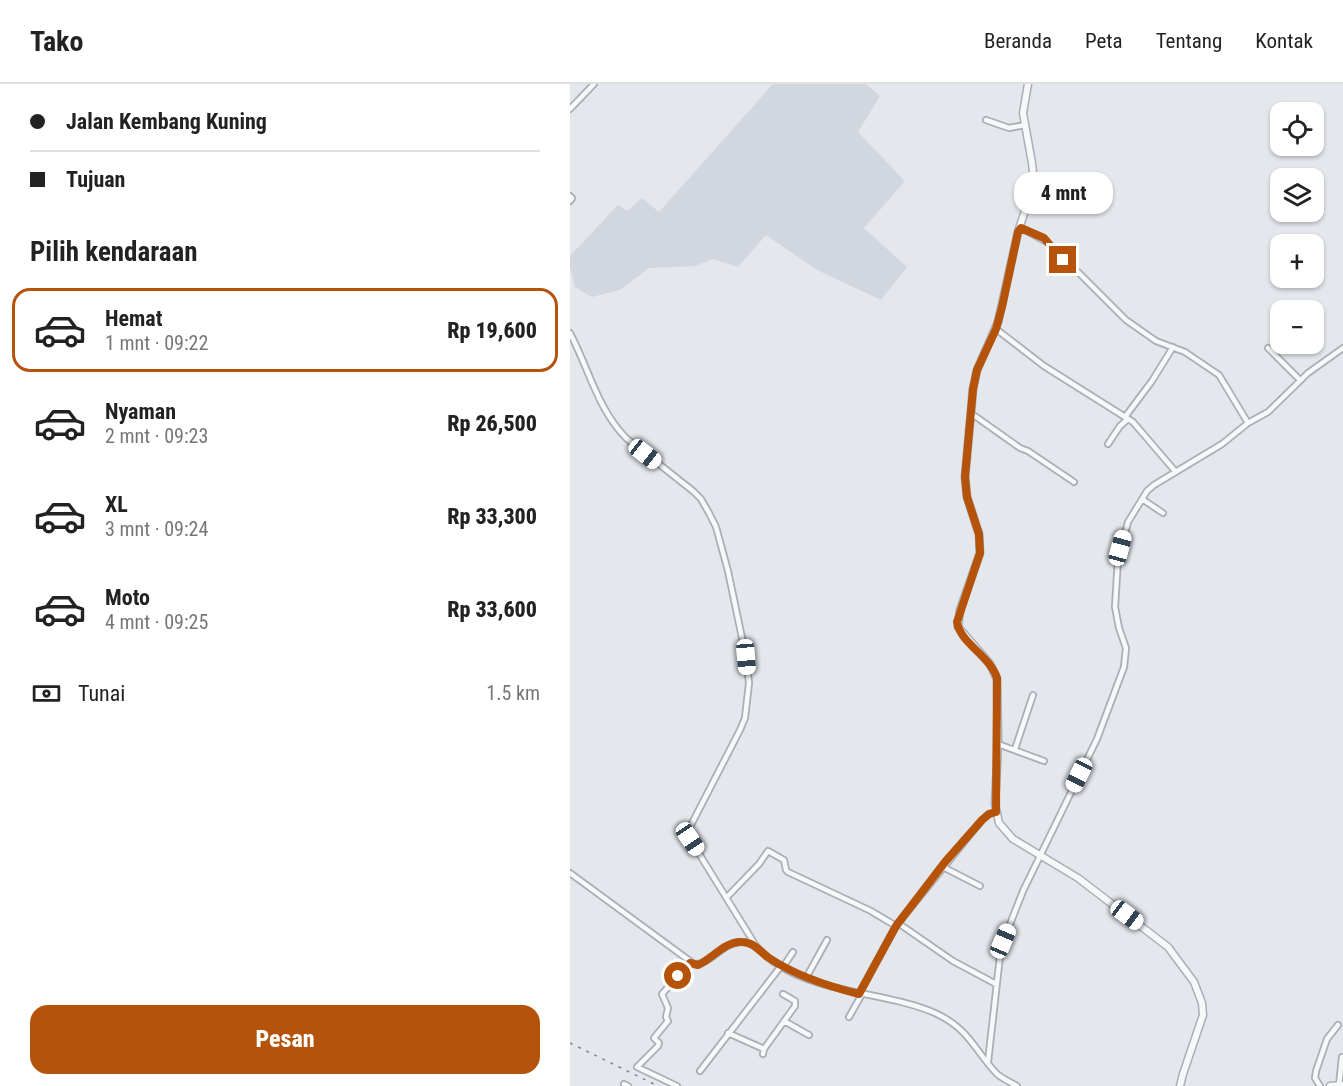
<!DOCTYPE html>
<html lang="id">
<meta charset="utf-8">
<style>
:root{--surface:#fff;--page:#f2f2f2;--text:#222;--muted:#767676;--line:#e0e0e0;--accent:#b45309}
body{margin:0;font-family:"Roboto Condensed",sans-serif;background:var(--page);color:var(--text);height:100vh;display:flex;flex-direction:column;font-size:22px;white-space:nowrap}
*{box-sizing:border-box;margin:0}
p{font-size:20px;color:var(--muted)}
.icon{flex:none;width:33px;height:33px;fill:none;stroke:currentColor;stroke-width:2;stroke-linecap:round;stroke-linejoin:round}
.map{position:relative;flex:1;overflow:hidden}
.sheet{display:flex;flex-direction:column;background:var(--surface);width:570px}
.sheet>*{flex:none}
.top-card{display:grid;align-content:center;height:132px;padding:0 30px;background:var(--surface)}
.tools{position:absolute;left:700px;top:18px;display:grid;gap:12px}
.tools a{display:grid;place-items:center;width:54px;height:54px;border-radius:12px;background:var(--surface);box-shadow:0 2px 4px #0004;font-size:30px}
.end{position:absolute;width:27px;height:27px;margin:-14px;border:8px solid #b45309;background:#fff;box-shadow:0 0 0 3px #fff}
.from{border-radius:50%}
.bubble{position:absolute;height:42px;border-radius:18px;background:var(--surface);box-shadow:0 2px 4px #0004;font-size:20px;font-weight:800;line-height:42px;text-align:center}
.car{position:absolute;width:18px;height:36px;margin:-18px -9px;border-radius:8px;box-shadow:0 0 4px 2px #0007;background:linear-gradient(#fff 24%,#345 0 40%,#fff 0 76%,#345 0 86%,#fff 0)}
.top-card b{display:flex;align-items:center;gap:21px;height:57px;font-size:22px}
.top-card b+b{border-top:2px solid var(--line)}
.top-card i{width:15px;height:15px;background:var(--text)}
ul{padding:0;list-style:none}
li{display:flex;align-items:center;gap:18px;height:84px;margin:0 12px 9px;padding:0 18px;border:3px solid transparent;border-radius:18px}
li div{flex:1}
li b{display:block;font-size:22px}
li em{font-style:normal;font-weight:800}
li.selected{border-color:var(--accent)}
li>.icon{width:54px;height:54px;stroke-width:1.5}
h2{padding:0 30px;font-size:27px;line-height:72px}
.pay{display:flex;align-items:center;gap:15px;height:66px;padding:0 30px;font-size:22px}
.pay p{margin-inline-start:auto}
.primary-button{display:flex;gap:12px;margin-top:auto;padding:12px 30px}
.primary-button a{flex:1;height:69px;border-radius:18px;background:var(--accent);color:#fff;font-size:24px;font-weight:800;line-height:69px;text-align:center}
header{display:flex;align-items:center;gap:36px;box-sizing:border-box;height:84px;padding:0 30px;background:var(--surface);border-bottom:2px solid var(--line)}
header strong{font-size:28px}
nav{display:flex;gap:33px;margin-inline-start:auto;font-size:21px}
main{display:flex;flex:1;min-height:0}
.map>svg:first-child{display:block}
.built{fill:#d2d6de}
.lines{fill:none;stroke-linecap:round;stroke-linejoin:round}
.minor-casing{stroke:#a9aeb7;stroke-width:8}
.tertiary-casing{stroke:#a9aeb7;stroke-width:9}
.minor{stroke:#f7f8fa;stroke-width:4.5}
.tertiary{stroke:#f7f8fa;stroke-width:6}
.rail{stroke:#7d8696;stroke-width:1.5;stroke-dasharray:3 6;stroke-linecap:butt}
.route{stroke:#b45309;stroke-width:8}
</style>
<header>
<strong>Tako</strong>
<nav><a>Beranda</a><a>Peta</a><a>Tentang</a><a>Kontak</a></nav>
</header>
<main>
<section class="sheet">
<div class="top-card">
<b><i class="from"></i>Jalan Kembang Kuning</b>
<b><i></i>Tujuan</b>
</div>
<h2>Pilih kendaraan</h2>
<ul>
<li class="selected"><svg class="icon" aria-label="car" viewBox="0 0 24 24"><path d="M5 17H2v-5l4-1 3-4h7l3 4 3 1v5h-3M9 17h6M6 11h13"/><circle cx="7" cy="17" r="2"/><circle cx="17" cy="17" r="2"/></svg><div><b>Hemat</b><p>1 mnt · 09:22</p></div><em>Rp 19,600</em></li>
<li><svg class="icon" aria-label="car" viewBox="0 0 24 24"><path d="M5 17H2v-5l4-1 3-4h7l3 4 3 1v5h-3M9 17h6M6 11h13"/><circle cx="7" cy="17" r="2"/><circle cx="17" cy="17" r="2"/></svg><div><b>Nyaman</b><p>2 mnt · 09:23</p></div><em>Rp 26,500</em></li>
<li><svg class="icon" aria-label="car" viewBox="0 0 24 24"><path d="M5 17H2v-5l4-1 3-4h7l3 4 3 1v5h-3M9 17h6M6 11h13"/><circle cx="7" cy="17" r="2"/><circle cx="17" cy="17" r="2"/></svg><div><b>XL</b><p>3 mnt · 09:24</p></div><em>Rp 33,300</em></li>
<li><svg class="icon" aria-label="car" viewBox="0 0 24 24"><path d="M5 17H2v-5l4-1 3-4h7l3 4 3 1v5h-3M9 17h6M6 11h13"/><circle cx="7" cy="17" r="2"/><circle cx="17" cy="17" r="2"/></svg><div><b>Moto</b><p>4 mnt · 09:25</p></div><em>Rp 33,600</em></li>
</ul>
<div class="pay"><svg class="icon" aria-label="cash" viewBox="0 0 24 24"><path d="M3 7h18v10H3z"/><circle cx="12" cy="12" r="2"/></svg>Tunai<p>1.5 km</p></div>
<div class="primary-button"><a>Pesan</a></div>
</section>
<div class="map">
<svg width="773" height="1002" viewBox="0 0 773 1002">
<rect width="100%" height="100%" fill="#e4e7ec"/>
<path class="built" d="M203,0H296L310,12L288,48L335,97L294,144L337,183L311,216L247,186L196,151L168,183L143,175L125,182L79,184L50,206L22,213L5,203L0,183V172L48,121L57,127L72,114L89,128Z"/>
<g class="lines">
<g class="minor-casing">
<path id="minor" d="M0,25L24,0
M416,36L439,44L455,41
M0,112L2,114L0,117
M451,144L477,158L493,176L509,189L556,236L586,257L615,268L649,291L678,339
M426,245L474,282L563,338L605,387
M0,249C19,285 27,324 56,354L123,407L131,415L139,429L146,443L158,487L176,573L179,599L175,634L170,646L120,743L119,751L120,755L186,862C229,911 310,905 365,929C400,945 404,966 427,990C433,995 440,998 447,1002
M698,264L730,296
M402,330L450,364L458,367L504,398
M555,333L582,297L603,263
M538,360L550,342L558,335
M572,415L593,429
M428,660L474,677
M445,665L463,611
M373,783L410,802
M0,789L124,880C139,882 154,857 172,858C177,858 182,861 186,862
M157,813L189,780L198,767L214,776L216,786L218,788L301,827L326,842L412,736L419,730L426,728
M328,839L383,877L426,900
M213,883L223,868
M236,894L257,856
M289,910L326,842
M279,933L292,910
M214,937L239,951
M158,949L194,965L193,970
M194,965L225,922V917L213,910
M418,978L431,863L453,807L527,655L554,583L556,564L549,544L545,523L548,475L558,438L577,407L584,401L652,360L678,339L698,328L738,289L773,264
M130,987L211,882
M54,1000L58,1002
M769,1001L772,973
M107,1002L67,983L88,962L89,959L84,954L98,937L96,933L98,924L92,910L120,879
M750,1002L745,994L746,987L757,955L768,941"/>
</g>
<g class="tertiary-casing">
<path id="tertiary" d="M458,0L453,29L462,79L464,99L448,148L428,238L407,286L403,305L395,393L397,413L409,450L410,469L390,526L388,543L420,580L427,595L428,660L425,720L429,739L443,755L508,794L598,863L624,898L632,919L633,931L613,990L610,1002
M760,1002L773,1001"/>
</g>
<use href="#minor" class="minor"/>
<use href="#tertiary" class="tertiary"/>
<path class="rail" d="M0,959L88,1002"/>
</g>
<g class="lines">
<path class="route" d="M108,892L120,879L128,881C142,875 155,857 172,858C184,858 190,868 199,874C226,892 257,902 289,910L326,842L375,778L412,736L419,730L426,728L427,594C420,572 390,559 387,538L410,469L409,450L397,413L395,393L403,305L407,286L426,245L432,223L448,148L451,144L474,154L493,176"/>
</g>
</svg>
<div class="tools">
<a><svg class="icon" aria-label="locate" viewBox="0 0 24 24"><circle cx="12" cy="12" r="6"/><path d="M12 2v4M12 18v4M2 12h4M18 12h4"/></svg></a>
<a><svg class="icon" aria-label="layers" viewBox="0 0 24 24"><path d="M12 4l9 5-9 5-9-5zM3 14l9 5 9-5"/></svg></a>
<a>+</a>
<a>−</a>
</div>
<i class="end from" style="left:108px;top:892px"></i>
<i class="end" style="left:493px;top:176px"></i>
<div class="bubble" style="left:444px;top:88px;width:99px">4 mnt</div>
<i class="car" style="left:75px;top:370px;rotate:128deg"></i>
<i class="car" style="left:550px;top:464px;rotate:15deg"></i>
<i class="car" style="left:176px;top:573px;rotate:175deg"></i>
<i class="car" style="left:509px;top:691px;rotate:206deg"></i>
<i class="car" style="left:120px;top:755px;rotate:146deg"></i>
<i class="car" style="left:557px;top:831px;rotate:127deg"></i>
<i class="car" style="left:433px;top:857px;rotate:23deg"></i>
</div>
</main>
